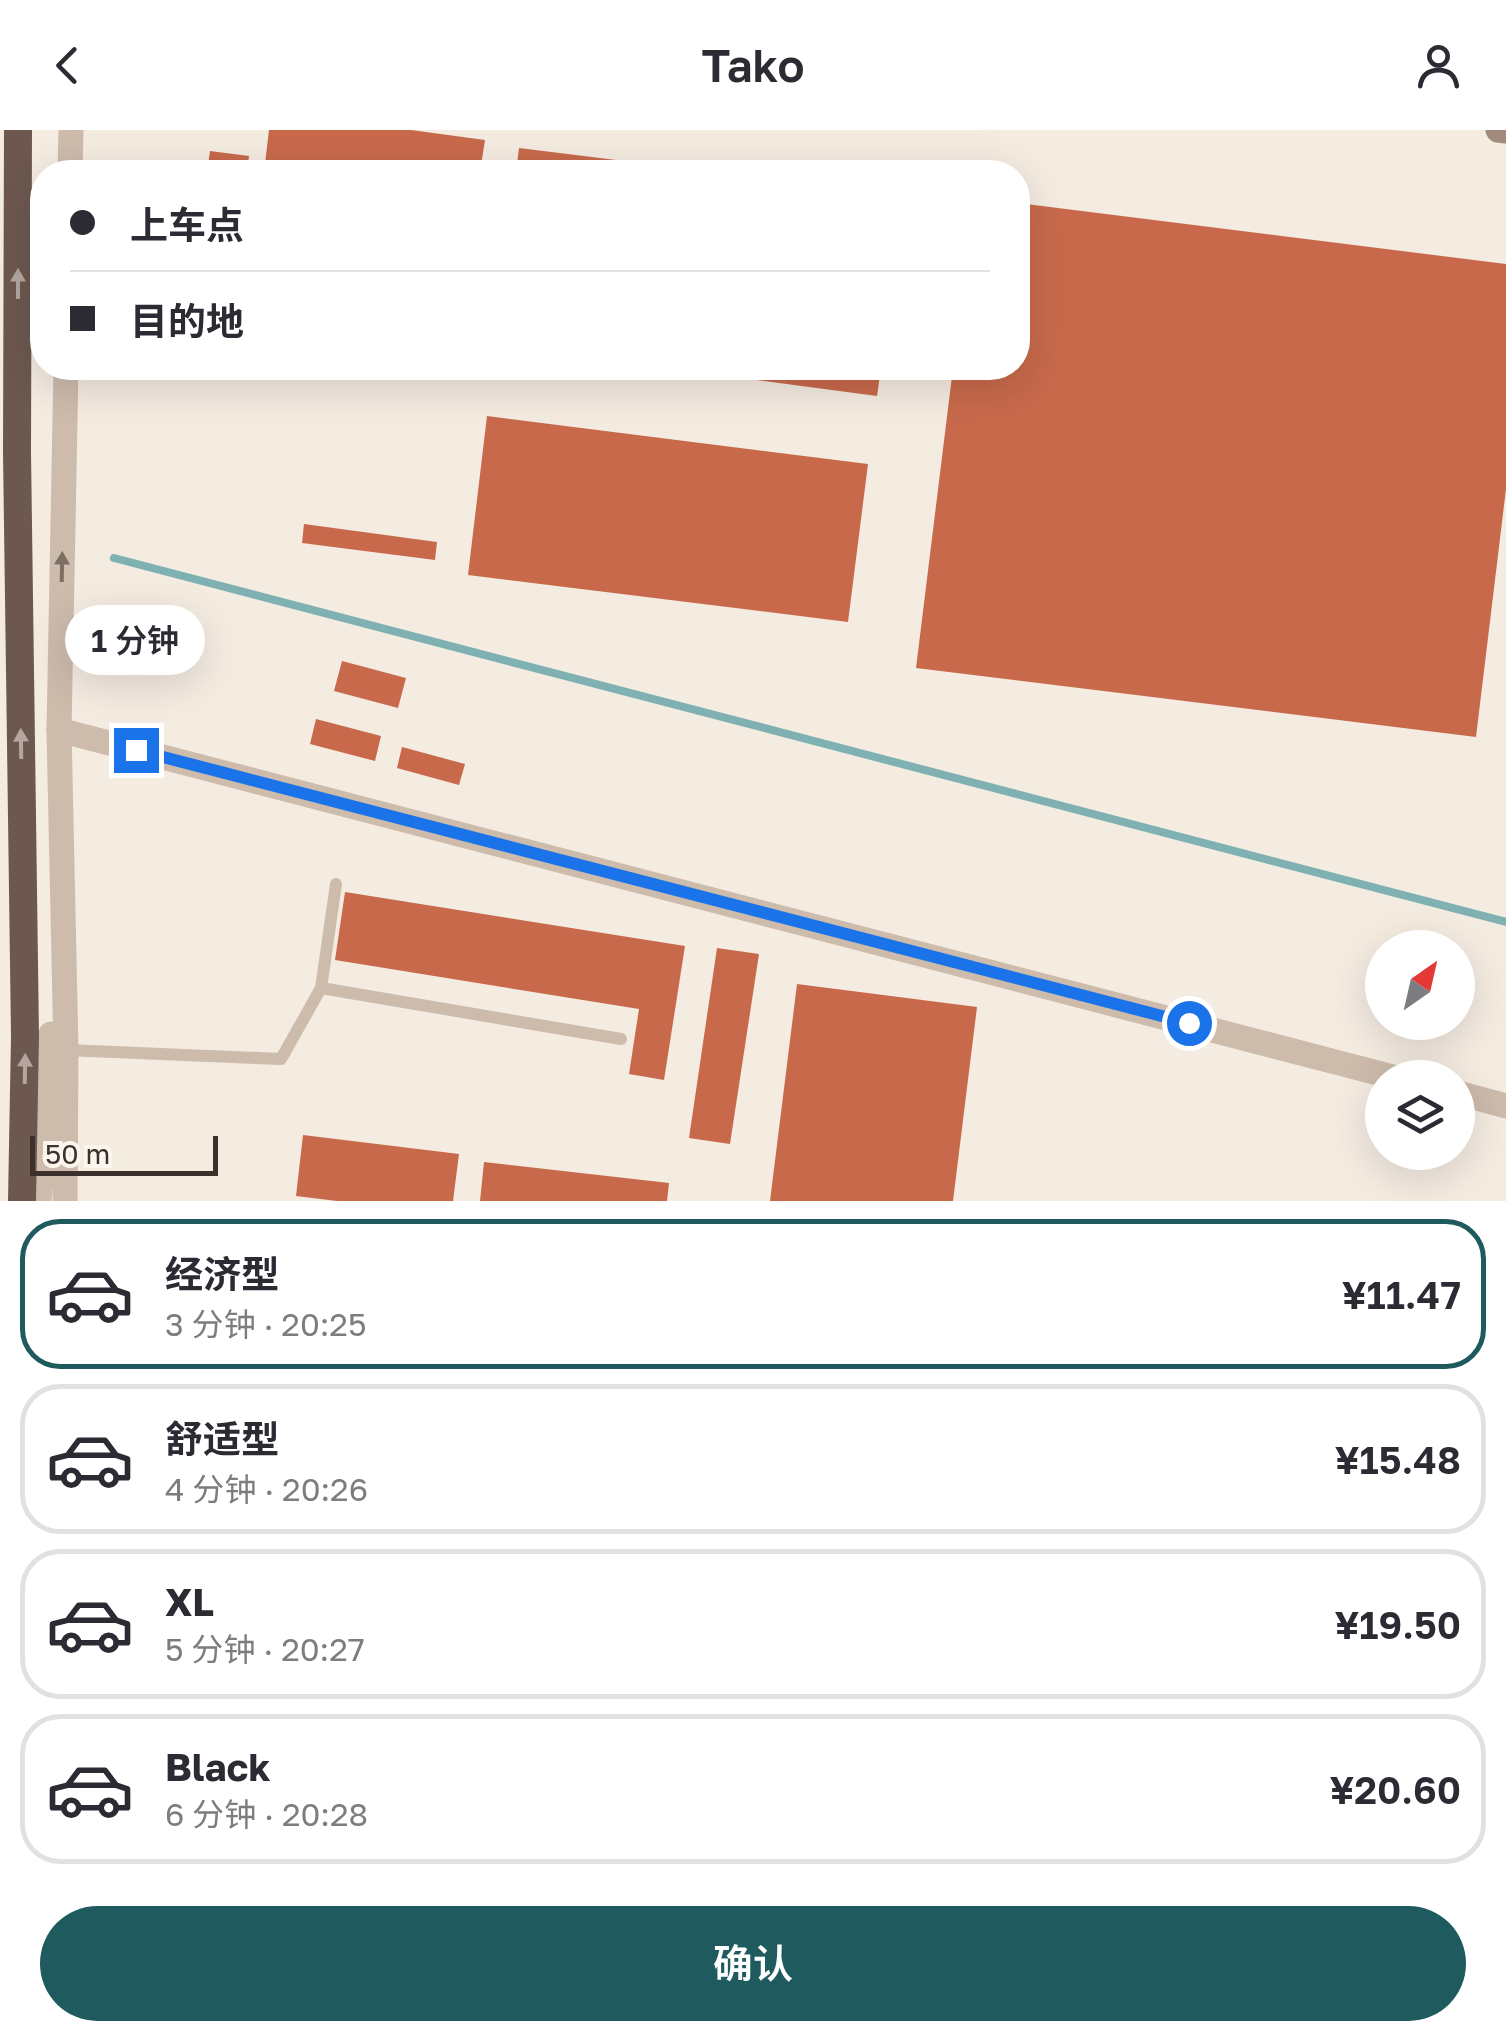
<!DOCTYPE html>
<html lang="zh">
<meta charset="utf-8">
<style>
:root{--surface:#fff;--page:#f2f2f3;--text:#2b2b33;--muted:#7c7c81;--line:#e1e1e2;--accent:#1f5a5e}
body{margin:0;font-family:"Golos Text","Noto Sans SC",sans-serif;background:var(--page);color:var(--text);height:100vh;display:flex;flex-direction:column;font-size:38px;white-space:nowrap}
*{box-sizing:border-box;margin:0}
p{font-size:32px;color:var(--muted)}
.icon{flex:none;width:55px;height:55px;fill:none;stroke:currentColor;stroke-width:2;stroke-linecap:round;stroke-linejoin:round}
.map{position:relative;height:1071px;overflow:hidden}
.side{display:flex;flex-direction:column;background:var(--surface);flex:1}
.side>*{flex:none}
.hud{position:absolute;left:30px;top:30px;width:1000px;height:220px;border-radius:40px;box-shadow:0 10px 40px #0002;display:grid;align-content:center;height:220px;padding:0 40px;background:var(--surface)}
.needle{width:65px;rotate:34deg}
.buttons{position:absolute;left:1365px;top:800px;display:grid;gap:20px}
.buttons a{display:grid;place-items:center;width:110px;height:110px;border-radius:50%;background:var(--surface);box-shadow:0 10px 40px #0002;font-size:50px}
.scale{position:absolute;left:30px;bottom:25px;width:188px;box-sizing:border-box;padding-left:10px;border:5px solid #3b302b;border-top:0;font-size:28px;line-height:35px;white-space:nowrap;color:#3b302b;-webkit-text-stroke:8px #fbf5ee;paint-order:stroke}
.end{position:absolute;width:45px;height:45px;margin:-22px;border:12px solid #1a73e8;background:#fff;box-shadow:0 0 0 5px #fff}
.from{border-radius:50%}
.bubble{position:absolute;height:70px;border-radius:35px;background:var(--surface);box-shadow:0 10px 40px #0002;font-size:32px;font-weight:600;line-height:70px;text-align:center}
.hud b{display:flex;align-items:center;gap:35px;height:95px;font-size:38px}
.hud b+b{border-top:2px solid var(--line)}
.hud i{width:25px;height:25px;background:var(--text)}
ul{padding:18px 0 0;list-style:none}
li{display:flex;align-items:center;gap:30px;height:150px;margin:0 20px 15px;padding:0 20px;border:5px solid var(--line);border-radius:40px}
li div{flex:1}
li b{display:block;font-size:38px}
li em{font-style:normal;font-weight:600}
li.current{border-color:var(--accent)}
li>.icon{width:90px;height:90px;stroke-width:1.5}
.button{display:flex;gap:20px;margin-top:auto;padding:20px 40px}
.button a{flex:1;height:115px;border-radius:60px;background:var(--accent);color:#fff;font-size:40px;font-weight:600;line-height:115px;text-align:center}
header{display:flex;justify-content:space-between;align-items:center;height:130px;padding:0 40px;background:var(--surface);font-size:45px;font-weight:600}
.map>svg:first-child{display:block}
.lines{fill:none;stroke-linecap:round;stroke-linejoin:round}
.stream{stroke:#7fb0b2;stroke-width:8}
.building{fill:#c8694b}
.service{stroke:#cdbbac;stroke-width:12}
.minor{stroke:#cdbbac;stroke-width:25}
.tertiary{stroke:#cdbbac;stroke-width:25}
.secondary{stroke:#a18a7d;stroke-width:25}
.trunk{stroke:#6c584f;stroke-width:28}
.oneway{fill:#b4a69e}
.oneway2{fill:#7d6f65}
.route{stroke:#1a73e8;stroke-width:12}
</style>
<header><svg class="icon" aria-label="back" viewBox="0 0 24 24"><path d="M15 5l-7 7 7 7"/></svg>Tako<svg class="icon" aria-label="person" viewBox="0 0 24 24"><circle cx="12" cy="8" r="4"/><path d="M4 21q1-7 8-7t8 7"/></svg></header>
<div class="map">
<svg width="1506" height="1071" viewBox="0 0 1506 1071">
<rect width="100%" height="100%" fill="#f4ebe1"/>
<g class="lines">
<path class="stream" d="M114,428L1506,792"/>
</g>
<path class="building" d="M269,0H411L485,10L480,42H264Z
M519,18L697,40V42H516Z
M210,21L249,26L247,42H207Z
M1018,73L1506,134V359L1476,607L916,538L953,238H1018Z
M665,238H881L877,266Z
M487,286L868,334L848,492L468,445Z
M304,394L437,412L435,430L302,413Z
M342,531L406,548L398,578L334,561Z
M316,589L381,606L375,631L310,614Z
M402,617L465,634L459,655L397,638Z
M345,762L685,816L664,950L629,944L639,879L335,830Z
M717,818L759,824L730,1014L689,1008Z
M797,854L977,877L953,1071H770Z
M303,1005L459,1024L453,1071H337L296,1066Z
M484,1032L669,1053L667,1071H480Z"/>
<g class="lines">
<path class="service" d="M336,754L321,858L621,909
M66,920L281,929L321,858"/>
<path class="minor" d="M59,600L1397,948
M1458,963L1506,976"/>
<path class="tertiary" d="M70,42L71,0
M39,1071L51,904
M65,1071L66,920L59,600L66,238"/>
<path class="secondary" d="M1498,0L1506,1"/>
<path class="trunk" d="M18,0L17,322L25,906L22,1071"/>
</g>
<defs><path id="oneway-solid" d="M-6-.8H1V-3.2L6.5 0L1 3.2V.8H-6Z" transform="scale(2.5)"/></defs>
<g class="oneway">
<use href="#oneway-solid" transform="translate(18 154) rotate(-90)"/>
<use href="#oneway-solid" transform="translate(21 614) rotate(-91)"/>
<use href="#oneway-solid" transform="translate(25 939) rotate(-89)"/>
</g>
<use class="oneway2" href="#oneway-solid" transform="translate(62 437) rotate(-89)"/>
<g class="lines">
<path class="route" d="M136,620L1189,893"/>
</g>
</svg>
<div class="buttons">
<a><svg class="needle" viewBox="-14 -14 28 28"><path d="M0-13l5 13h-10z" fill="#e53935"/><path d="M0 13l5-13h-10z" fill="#7c7c81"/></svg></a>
<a><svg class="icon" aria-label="layers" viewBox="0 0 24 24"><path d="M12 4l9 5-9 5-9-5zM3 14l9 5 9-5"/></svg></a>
</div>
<div class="scale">50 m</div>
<i class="end from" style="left:1189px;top:893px"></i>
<i class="end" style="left:136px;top:620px"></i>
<div class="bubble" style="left:65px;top:475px;width:140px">1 分钟</div>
<div class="hud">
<b><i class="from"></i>上车点</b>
<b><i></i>目的地</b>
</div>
</div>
<section class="side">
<ul>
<li class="current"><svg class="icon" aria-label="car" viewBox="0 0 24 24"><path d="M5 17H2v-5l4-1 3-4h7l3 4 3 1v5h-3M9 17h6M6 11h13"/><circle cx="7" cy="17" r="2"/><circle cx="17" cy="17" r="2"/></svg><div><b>经济型</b><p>3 分钟 · 20:25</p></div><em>¥11.47</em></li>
<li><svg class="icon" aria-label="car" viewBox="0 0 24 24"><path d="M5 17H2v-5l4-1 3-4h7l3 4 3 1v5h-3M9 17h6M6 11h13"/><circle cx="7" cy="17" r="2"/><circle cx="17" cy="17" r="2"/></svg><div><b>舒适型</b><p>4 分钟 · 20:26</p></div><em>¥15.48</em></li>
<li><svg class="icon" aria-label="car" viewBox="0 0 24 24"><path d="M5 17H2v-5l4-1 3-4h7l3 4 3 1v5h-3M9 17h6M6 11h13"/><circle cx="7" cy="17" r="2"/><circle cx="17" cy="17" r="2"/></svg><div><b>XL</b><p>5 分钟 · 20:27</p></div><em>¥19.50</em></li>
<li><svg class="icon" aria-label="car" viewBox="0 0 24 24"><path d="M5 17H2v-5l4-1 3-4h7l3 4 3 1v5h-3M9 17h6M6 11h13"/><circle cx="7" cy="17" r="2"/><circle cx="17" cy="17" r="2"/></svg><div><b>Black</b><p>6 分钟 · 20:28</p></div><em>¥20.60</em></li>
</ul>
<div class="button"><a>确认</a></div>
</section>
